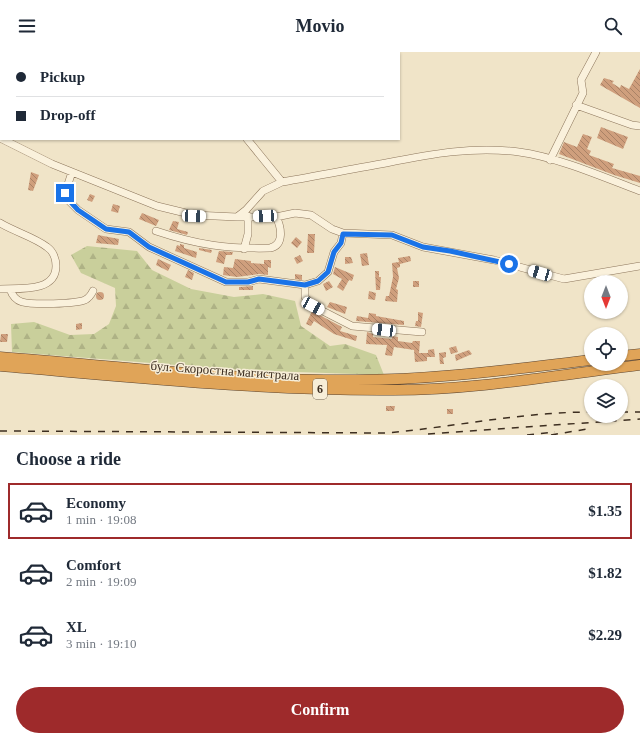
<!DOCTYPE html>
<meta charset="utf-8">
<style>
:root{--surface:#fff;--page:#f2f2f3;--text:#1f2937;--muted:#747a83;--line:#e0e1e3;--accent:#9e2a2b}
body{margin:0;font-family:Georgia,serif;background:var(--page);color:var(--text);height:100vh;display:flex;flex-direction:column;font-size:15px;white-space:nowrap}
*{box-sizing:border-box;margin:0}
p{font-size:13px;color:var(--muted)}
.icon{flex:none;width:22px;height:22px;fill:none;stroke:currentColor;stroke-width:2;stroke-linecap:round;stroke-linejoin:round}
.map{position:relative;height:383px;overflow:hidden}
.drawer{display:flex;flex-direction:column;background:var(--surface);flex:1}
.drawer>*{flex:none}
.guide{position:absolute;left:0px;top:0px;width:400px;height:88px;box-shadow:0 1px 3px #0004;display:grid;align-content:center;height:88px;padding:0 16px;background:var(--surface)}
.needle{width:26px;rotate:180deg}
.tools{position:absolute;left:584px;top:223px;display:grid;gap:8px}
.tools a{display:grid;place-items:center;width:44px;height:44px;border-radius:50%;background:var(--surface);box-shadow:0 1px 3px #0004;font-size:20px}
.end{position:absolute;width:18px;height:18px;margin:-9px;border:5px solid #1a73e8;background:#fff;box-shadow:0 0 0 2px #fff}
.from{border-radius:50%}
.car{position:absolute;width:12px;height:24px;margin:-12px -6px;border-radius:5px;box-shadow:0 0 3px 1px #0007;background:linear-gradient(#fff 24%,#345 0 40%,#fff 0 76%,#345 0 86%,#fff 0)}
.guide b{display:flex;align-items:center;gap:14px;height:38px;font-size:15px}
.guide b+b{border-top:1px solid var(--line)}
.guide i{width:10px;height:10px;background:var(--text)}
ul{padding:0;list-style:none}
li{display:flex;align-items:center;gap:12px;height:56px;margin:0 8px 6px;padding:0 8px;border:2px solid transparent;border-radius:0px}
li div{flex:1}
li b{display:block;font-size:15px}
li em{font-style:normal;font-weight:600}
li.selected{border-color:var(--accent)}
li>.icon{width:36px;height:36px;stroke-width:1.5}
h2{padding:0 16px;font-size:18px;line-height:48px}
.cta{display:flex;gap:8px;margin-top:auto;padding:8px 16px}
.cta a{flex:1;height:46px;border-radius:24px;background:var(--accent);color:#fff;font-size:16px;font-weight:600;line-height:46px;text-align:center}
header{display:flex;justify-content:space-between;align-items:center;height:52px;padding:0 16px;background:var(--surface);font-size:18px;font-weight:600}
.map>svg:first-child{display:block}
.forest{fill:url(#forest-firs)}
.building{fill:url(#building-back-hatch)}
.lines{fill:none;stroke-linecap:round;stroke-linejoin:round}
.minor-casing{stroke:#8d765c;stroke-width:8}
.highway-casing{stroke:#5b4430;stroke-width:11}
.minor{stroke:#faf1dc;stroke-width:7}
.highway{stroke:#e0a458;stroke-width:10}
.rail{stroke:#3d2e20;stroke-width:1.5;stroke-dasharray:7 7;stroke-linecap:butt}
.route{stroke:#1a73e8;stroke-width:5}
.labels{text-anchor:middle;stroke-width:3;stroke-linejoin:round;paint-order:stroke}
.shield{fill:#f7eed8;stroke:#756857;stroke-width:1}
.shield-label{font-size:12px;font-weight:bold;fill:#3d2e20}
.street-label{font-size:13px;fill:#3d2e20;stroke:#f7eed8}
</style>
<header><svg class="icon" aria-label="menu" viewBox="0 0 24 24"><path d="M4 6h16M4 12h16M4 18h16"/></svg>Movio<svg class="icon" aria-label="search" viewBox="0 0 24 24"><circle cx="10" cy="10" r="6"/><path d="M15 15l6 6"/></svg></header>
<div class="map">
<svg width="640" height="383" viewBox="0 0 640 383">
<defs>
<pattern id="forest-firs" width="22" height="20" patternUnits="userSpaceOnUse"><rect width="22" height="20" fill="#c9cf9b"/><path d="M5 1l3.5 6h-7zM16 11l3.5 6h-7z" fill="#aeb285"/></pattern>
<pattern id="building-back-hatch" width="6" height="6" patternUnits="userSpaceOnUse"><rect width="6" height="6" fill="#cf9f7d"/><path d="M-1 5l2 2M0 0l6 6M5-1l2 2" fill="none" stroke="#a98266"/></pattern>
</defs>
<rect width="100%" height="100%" fill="#f0e4c8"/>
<path class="forest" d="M87,194L137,199L152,218L191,237L234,245L263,242L295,249L301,274L330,294L345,292L376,303L384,323L239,318L12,300L11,272L34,270L70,283L94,282L109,272L116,254L115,236L81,221L71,203Z"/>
<path class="building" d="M640,17V56L600,33L604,26L614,29L612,31L620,36L621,33L629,37Z
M601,75L628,85L623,97L597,86Z
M583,82L592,85L587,97L591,99L589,103L614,112L612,116L640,124V131L614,123L559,102L564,90L577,95Z
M31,120L39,123L33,139L28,138Z
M90,142L95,144L92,150L87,148Z
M113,152L120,154L118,161L111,159Z
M142,161L159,168L156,174L139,167Z
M173,169L179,170L177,177L188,180L187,183L169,178Z
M308,182H315L314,201H307Z
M98,183L119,187L118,193L96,191Z
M296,185L302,190L297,196L291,191Z
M180,192L184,193V196L197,200L196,206L175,199L177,193L180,194Z
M199,196L212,198L211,201L199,198Z
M219,199L233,200L232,203H226L224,212L216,210Z
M367,201L369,213L362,214L360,202Z
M300,203L303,209L297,212L294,206Z
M410,204L411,209L400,212V215L397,216L399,226L396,237L398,238L397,250L385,249L386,244H389L393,225L392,211L399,210L398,206Z
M345,205H351L353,211L345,212Z
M158,207L171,213L168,219L156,213Z
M235,207L251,209V211L264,212V208H271V216L268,215V223L259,222L237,225L223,223L224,215L233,216Z
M335,215L354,223L352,229L349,228L343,239L337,235L342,227L333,222Z
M188,218L194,221L192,228L185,225Z
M375,219H379V225H381L380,238H376Z
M295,222L302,223V228L295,227Z
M329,229L333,235L326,239L323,232Z
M413,229H419V235H413Z
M253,234V238H239V235Z
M369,239L376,241L375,248L368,247Z
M96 244a4 4 0 1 1 8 0a4 4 0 1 1-8 0Z
M330,250L347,255L345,262L327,255Z
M312,259L342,275L340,279L357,284L356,289L334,282L314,269L311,274L306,272Z
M418,260L423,261L421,275L415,274L416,269H418Z
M369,261L376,262V264L404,269V273L356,269L357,264L368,266Z
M82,271V277L76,278V272Z
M367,280L373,282V285L392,287V284L398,285V289L412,291L413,289H420L419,301H428V298L434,297L435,305H427V309L415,310L414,298L394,295L392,304L385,303L387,293L366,292Z
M1,282H8L7,290H0Z
M456,294L458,300L451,302L449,296Z
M469,298L472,302L456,309L455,303Z
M446,300V305L443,306L444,312H440L439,301Z
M386,354H395L394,359H386Z
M447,357H453V362H447Z"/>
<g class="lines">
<g class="minor-casing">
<path id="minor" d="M199,0V1
M576,53L632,73L640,74
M2,87L52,112L157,154L194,163L237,165L246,158L263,139L282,130C317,124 352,117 386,111C431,102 473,94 519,100C557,105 603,125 640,139
M247,87L282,130
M550,108L583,41L581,28L596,0
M72,120L65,141L67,147L78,158L106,177L129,180L149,195L226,230H248L259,227L305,233L318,229L328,220L334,200L341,191L343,181
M237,165H276L295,161L311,163L332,177L343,181L392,183L423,195L494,208L564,227L640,214
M0,171C15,180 34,185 47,195C53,199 56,207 56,214C56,241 18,236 0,237
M156,179C198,193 227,197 270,196C285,193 281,174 276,165
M244,197L248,182V164
M305,233V245L313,254L352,274L422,280
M10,237C12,243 15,248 22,250C33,253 74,252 85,248C89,246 91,243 93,239"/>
</g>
<g class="highway-casing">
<path id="highway" d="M621,304L640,302
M0,305C118,314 237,329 356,328C435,328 513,317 591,308
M0,314C131,325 262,339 393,338C476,338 558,323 640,313"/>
</g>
<use href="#minor" class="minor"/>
<use href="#highway" class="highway"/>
<path class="rail" d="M621,360H640
M0,379L386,381C454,375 522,360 591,360
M428,382L640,367
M527,383L555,380
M551,383L587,377"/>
</g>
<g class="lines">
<path class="route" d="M65,141L68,147L78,158L106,177L129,180L149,195L226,230H248L259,227L305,233L318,229L328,220L334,200L341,191L343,182L392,183L423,195L450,199L509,212"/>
</g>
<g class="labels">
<rect class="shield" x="313" y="327" width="14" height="20" rx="3"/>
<g class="shield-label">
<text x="320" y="341">6</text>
</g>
<g class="street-label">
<text transform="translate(225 318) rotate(4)" y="5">бул. Скоростна магистрала</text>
</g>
</g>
</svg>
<div class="tools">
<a><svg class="needle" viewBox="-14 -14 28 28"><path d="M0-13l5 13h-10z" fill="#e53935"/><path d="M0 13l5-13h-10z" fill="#747a83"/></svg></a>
<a><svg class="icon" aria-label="locate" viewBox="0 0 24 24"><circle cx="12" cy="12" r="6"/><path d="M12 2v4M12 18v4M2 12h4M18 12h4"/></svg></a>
<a><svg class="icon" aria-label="layers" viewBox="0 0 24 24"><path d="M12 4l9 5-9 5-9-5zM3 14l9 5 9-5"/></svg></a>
</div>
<i class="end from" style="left:509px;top:212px"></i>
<i class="end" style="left:65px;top:141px"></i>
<i class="car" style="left:194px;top:164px;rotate:92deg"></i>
<i class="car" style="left:265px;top:164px;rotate:267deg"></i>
<i class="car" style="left:540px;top:221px;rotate:286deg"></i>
<i class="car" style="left:313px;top:254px;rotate:118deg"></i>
<i class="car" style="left:384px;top:278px;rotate:277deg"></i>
<div class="guide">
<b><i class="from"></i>Pickup</b>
<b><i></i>Drop-off</b>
</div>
</div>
<section class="drawer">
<h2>Choose a ride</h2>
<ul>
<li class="selected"><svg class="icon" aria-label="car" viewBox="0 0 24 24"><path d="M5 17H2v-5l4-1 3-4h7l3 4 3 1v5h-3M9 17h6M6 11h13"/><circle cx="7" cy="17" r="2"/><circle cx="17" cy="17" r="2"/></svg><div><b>Economy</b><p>1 min · 19:08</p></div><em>$1.35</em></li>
<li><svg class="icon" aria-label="car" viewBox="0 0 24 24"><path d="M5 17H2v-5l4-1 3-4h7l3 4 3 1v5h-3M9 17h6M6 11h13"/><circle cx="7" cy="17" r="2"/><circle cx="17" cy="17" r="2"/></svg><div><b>Comfort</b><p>2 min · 19:09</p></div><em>$1.82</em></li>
<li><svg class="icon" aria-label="car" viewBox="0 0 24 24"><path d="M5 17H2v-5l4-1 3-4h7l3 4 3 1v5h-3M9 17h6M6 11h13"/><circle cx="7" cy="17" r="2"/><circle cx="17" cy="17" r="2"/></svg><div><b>XL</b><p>3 min · 19:10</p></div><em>$2.29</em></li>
</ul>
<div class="cta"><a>Confirm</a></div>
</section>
